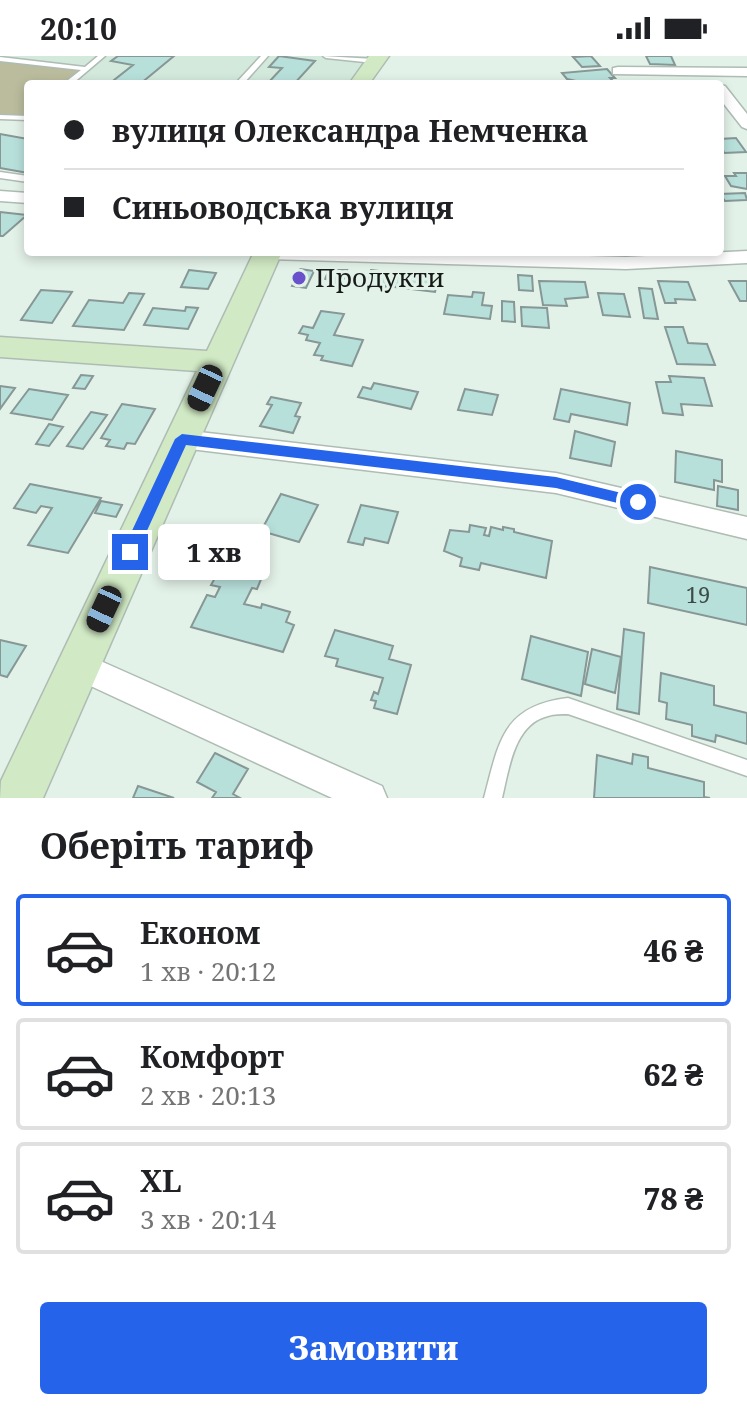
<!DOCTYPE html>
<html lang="uk">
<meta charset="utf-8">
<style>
:root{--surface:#fff;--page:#f6f6f6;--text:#202124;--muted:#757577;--line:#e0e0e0;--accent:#2563eb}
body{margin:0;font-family:"Noto Serif",serif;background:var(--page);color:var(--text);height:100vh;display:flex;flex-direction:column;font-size:30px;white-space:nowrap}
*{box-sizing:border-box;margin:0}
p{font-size:26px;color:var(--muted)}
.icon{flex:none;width:44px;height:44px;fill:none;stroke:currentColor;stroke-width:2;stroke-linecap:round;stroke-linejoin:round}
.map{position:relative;height:742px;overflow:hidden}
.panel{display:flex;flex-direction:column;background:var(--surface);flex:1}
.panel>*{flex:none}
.banner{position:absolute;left:24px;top:24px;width:700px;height:176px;border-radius:8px;box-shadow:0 4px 12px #0003;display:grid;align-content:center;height:176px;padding:0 40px;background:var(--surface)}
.end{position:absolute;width:36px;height:36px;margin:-18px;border:10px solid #2563eb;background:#fff;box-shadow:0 0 0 4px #fff}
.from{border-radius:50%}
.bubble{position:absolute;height:56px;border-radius:8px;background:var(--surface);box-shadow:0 4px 12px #0003;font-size:26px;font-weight:800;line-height:56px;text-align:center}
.car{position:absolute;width:24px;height:48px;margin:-24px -12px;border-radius:10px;box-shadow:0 0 6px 2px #0007;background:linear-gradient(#222 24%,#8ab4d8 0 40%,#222 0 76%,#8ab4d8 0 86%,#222 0)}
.banner b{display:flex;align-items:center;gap:28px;height:76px;font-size:30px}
.banner b+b{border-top:2px solid var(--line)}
.banner i{width:20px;height:20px;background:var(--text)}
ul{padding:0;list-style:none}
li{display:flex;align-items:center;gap:24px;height:112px;margin:0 16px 12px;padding:0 24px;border:4px solid var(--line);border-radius:8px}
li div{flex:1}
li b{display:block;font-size:30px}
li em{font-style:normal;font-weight:800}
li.active{border-color:var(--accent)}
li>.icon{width:72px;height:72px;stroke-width:1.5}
h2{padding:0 40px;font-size:36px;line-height:96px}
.action{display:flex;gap:16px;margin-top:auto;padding:16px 40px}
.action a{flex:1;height:92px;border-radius:8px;background:var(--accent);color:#fff;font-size:32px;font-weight:800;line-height:92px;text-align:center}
.status{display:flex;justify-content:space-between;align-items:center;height:56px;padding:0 40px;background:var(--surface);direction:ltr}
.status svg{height:22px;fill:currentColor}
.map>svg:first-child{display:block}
.built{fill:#d2e9dc}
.forest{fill:#babc9d}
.building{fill:#b8e0db;stroke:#879795;stroke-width:2}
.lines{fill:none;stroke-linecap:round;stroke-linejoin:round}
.lane-casing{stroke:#aebcb4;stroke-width:3}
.street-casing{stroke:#aebcb4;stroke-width:3}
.secondary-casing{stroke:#aebcb4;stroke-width:3}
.lane{fill:#fff;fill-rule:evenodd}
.street{fill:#fff;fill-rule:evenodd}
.secondary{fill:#d1e9c4;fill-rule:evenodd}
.route{fill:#2563eb}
.poi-dot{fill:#6851cb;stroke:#e3f2e9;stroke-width:3}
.labels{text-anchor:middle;stroke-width:6;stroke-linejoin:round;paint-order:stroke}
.number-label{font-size:22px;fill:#3e4c49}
.poi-label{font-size:26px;fill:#161b18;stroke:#e3f2e9;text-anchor:start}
</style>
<div class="status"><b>20:10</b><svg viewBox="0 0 49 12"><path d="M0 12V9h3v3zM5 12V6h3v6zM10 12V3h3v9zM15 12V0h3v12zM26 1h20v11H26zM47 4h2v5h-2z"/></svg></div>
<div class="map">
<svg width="747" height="742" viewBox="0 0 747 742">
<rect width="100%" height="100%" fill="#e3f2e9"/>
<path class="built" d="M0,0H370L349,28H62L84,10Z"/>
<path class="forest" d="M0,5L80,14L62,28H28V58L20,61L0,58Z"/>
<path class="building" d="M118,0H174L140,28H109L133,9L111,5Z
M279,0L315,5L294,28H267L282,12L269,11Z
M591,0L600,10L582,11L573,1Z
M646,0H671L675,9L650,8Z
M607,13L615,22H610L613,25H576L567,23L562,17Z
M0,78L28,83V117L0,112Z
M736,82L746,96L724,97L720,83Z
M734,117H747V133L731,130L725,120H736Z
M745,137L747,144L725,145L720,138Z
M0,156L27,159L3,180H0Z
M300,213L314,215L306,232L292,230Z
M189,214L216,217L208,233L181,231Z
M329,214H347L341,229L330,227L332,224L325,223Z
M371,214L438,222L435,236L386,230L385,233L365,231Z
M518,219L532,220L533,235L519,234Z
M539,225L585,226L588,241L565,243L567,250L543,249Z
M658,225L688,226L695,244L675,243L676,247H665Z
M729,225H747V245H740Z
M639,232L652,233L658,263L644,262Z
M41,234L72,236L52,267L21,264Z
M473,236L484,237L482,249L492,250L490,263L444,258L448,239L472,241Z
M129,237L144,238L124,274L73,270L89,244L123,247Z
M598,237L624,238L630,261L603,259Z
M502,245L514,246L515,266L502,265Z
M186,251L198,252L188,273L144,269L153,252L185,255Z
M521,251L547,252L549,272L522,270Z
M321,255L344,258L334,279L363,284L352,310L321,304L323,300L314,299L320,287L306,284L308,279L299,277L303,270L313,272Z
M665,271H683L688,287L707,288L715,309L677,308Z
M81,319L93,320L85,333L73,332Z
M669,320L704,322L712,350L681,348L683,359L663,357L656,326H671Z
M374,327L418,336L411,353L358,341L363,331L371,333Z
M0,330L15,332L0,353Z
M29,333L68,339L52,364L11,357Z
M465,333L498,339L492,359L458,354Z
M561,333L630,347L627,369L571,358L569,366L554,363Z
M271,341L301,347L295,360L300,361L293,377L260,370L272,349L267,348Z
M122,348L155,353L135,388L127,387L124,393L106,390L110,384L101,382Z
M91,356L107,359L83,393L67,390Z
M49,368L63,371L49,390L36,388Z
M575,375L615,386L611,410L570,402Z
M676,395L722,404V426L714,424V434L675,426Z
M30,428L101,442L68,497L28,489L52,452L41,450L36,457L14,452Z
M718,430L738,434V454L717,450Z
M281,438L318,449L299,486L261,475Z
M101,445L122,449L116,461L95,457Z
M361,449L398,456L388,487L365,482L363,489L348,486Z
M470,469L486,472L484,479L489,480L491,471L503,474V471L514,473V476L552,485L546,522L481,507L479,514L460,510L462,502L444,495L450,474L469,476Z
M199,500L264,516L257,533L252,532L244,548L261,552L262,548L290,556L286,566L294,569L283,596L191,571L207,539L215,541L220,531L211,529L215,522L191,516Z
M650,511L747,532V569L648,547Z
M624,573L644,577L639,658L617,653Z
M335,574L393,590L389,603L411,609L397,658L374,652L376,645L371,644L374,636L378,638L383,622L336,610L338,603L325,600Z
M531,580L588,596L581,640L522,623Z
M0,584L26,590L7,621L0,619Z
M592,593L621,601L615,637L585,628Z
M661,617L714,630V649L747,657V688L716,679L715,686L692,680V669L666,663L667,647L659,645Z
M215,697L248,713L233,738L240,742H212L216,736L197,726Z
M633,698L648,701V712L704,726V741L710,742H594L597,699L632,708Z
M138,730L174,742H133Z"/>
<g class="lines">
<g class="lane-casing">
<path id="lane" d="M98,0H105L72,28H63L81,14L0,5V1L85,11Z
M261,0H268L243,28H235Z
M323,0L374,3L377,5L374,7L326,2Z
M0,59L28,60V64L0,63Z
M0,116L28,120V126L0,122Z
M568,642L747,704V720L568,658C562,658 554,658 548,660C514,668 509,713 502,742H484C499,686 502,650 568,642Z"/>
</g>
<g class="street-casing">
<path id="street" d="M618,11L747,12V20L613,18V12Z
M720,29L725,30L747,58V73L742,71L720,43Z
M0,135L28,137V147L0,145Z
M747,195V207L626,213L267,203L257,197L439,196L626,201Z
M182,374L556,417L747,461V483L556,437L182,392L173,389L170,383L173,377Z
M78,595L382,730L387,742H332L67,619L63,609L67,599Z"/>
</g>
<g class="secondary-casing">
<path id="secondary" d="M369,0H389L369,28H349Z
M254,196H282L43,742H0L1,725L197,315L0,301V281L207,295Z"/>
</g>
<use href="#lane" class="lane"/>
<use href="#street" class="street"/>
<use href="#secondary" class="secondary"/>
</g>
<path class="route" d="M182,378L556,421L638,441L645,446L638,452L556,432L186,389L135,501H125L122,496L175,383Z"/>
<circle class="poi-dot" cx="299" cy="222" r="8"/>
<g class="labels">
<g class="number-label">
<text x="698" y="547">19</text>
</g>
<g class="poi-label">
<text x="315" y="231">Продукти</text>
</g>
</g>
</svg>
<i class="end from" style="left:638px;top:446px"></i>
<i class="end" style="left:130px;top:496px"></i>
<div class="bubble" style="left:158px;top:468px;width:112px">1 хв</div>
<i class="car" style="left:205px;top:332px;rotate:205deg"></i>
<i class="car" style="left:104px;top:553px;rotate:205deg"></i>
<div class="banner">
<b><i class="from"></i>вулиця Олександра Немченка</b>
<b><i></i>Синьоводська вулиця</b>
</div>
</div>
<section class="panel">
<h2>Оберіть тариф</h2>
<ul>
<li class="active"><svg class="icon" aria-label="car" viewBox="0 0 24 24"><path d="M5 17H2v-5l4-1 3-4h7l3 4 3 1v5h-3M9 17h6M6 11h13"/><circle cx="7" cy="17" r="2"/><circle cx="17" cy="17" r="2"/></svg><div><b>Економ</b><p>1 хв · 20:12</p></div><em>46 ₴</em></li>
<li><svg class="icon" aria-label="car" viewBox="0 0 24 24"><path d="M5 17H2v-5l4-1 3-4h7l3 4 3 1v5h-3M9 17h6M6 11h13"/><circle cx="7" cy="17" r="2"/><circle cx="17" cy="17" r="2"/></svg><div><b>Комфорт</b><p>2 хв · 20:13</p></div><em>62 ₴</em></li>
<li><svg class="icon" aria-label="car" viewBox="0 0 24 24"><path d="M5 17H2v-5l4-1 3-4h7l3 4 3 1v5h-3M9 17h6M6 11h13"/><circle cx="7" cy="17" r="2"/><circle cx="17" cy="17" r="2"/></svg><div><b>XL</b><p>3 хв · 20:14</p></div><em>78 ₴</em></li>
</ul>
<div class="action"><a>Замовити</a></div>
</section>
